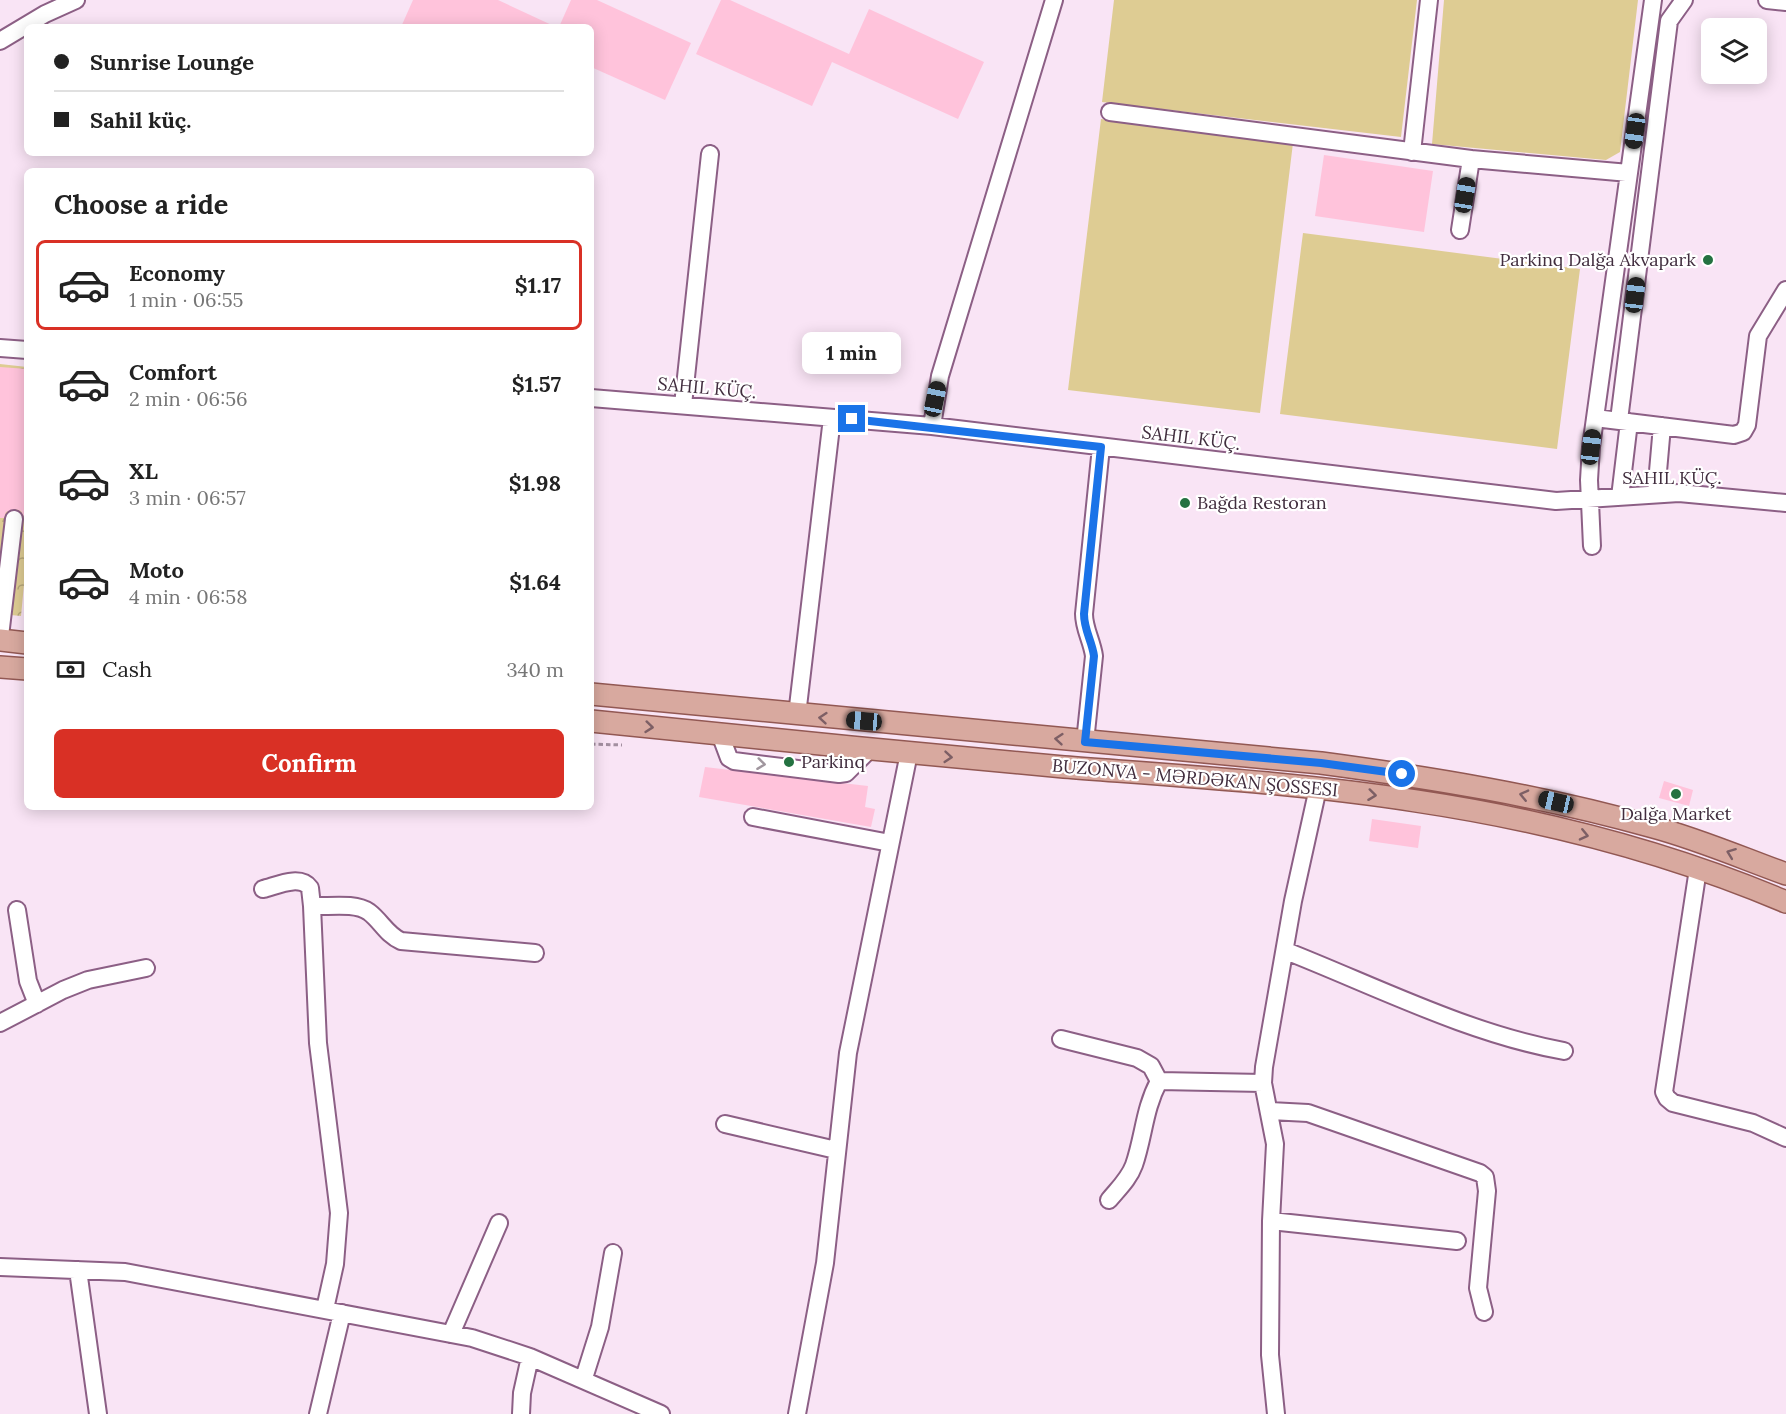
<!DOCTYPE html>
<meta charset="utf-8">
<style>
:root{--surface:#fff;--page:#f6f6f6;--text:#222;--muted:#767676;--line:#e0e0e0;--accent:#d93025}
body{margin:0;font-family:Lora,serif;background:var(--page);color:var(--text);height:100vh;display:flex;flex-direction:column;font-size:22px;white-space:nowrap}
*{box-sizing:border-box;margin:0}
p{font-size:20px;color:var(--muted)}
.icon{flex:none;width:33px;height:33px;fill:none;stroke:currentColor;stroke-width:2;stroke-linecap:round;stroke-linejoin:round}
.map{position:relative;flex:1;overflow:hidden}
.panel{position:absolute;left:24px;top:168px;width:570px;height:642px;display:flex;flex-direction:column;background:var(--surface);border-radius:9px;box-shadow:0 3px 15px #0003}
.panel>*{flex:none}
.guide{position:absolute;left:24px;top:24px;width:570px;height:132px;border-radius:9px;box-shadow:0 3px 15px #0003;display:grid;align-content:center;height:132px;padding:0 30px;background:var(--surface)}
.buttons{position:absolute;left:1701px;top:18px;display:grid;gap:12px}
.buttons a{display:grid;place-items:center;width:66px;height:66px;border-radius:9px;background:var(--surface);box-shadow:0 3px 15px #0003;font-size:30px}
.end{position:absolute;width:27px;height:27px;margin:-14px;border:8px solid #1a73e8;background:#fff;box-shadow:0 0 0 3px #fff}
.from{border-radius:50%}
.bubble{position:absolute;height:42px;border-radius:9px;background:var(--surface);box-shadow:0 3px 15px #0003;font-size:20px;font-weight:700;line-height:42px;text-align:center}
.car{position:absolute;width:18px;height:36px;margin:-18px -9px;border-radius:8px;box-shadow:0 0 4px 2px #0007;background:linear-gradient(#222 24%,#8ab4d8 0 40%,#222 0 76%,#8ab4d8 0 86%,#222 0)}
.guide b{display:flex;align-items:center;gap:21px;height:57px;font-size:22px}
.guide b+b{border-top:2px solid var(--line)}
.guide i{width:15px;height:15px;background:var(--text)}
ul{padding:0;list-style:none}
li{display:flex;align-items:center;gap:18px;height:90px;margin:0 12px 9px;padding:0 18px;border:3px solid transparent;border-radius:9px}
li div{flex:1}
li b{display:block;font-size:22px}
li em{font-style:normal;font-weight:700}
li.on{border-color:var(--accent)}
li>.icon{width:54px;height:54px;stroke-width:1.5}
h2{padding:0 30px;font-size:27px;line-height:72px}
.pay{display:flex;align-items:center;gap:15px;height:66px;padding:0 30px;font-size:22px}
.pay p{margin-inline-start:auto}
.cta{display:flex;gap:12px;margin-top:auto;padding:12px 30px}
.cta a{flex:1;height:69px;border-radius:9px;background:var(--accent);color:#fff;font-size:24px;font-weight:700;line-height:69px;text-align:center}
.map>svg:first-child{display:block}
.grass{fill:#decc93}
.park{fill:url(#park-crowns)}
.building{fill:#ffc3db}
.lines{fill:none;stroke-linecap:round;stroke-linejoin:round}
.minor-casing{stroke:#8c5f85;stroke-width:20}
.major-casing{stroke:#925853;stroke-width:24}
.path{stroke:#a38fa0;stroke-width:3;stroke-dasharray:4.5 3;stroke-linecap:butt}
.minor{stroke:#fff;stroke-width:16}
.major{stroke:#d8a99f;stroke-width:21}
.oneway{stroke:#7d5f65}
.oneway2{stroke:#a0969e}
.route{stroke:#1a73e8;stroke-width:8}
.poi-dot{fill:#247241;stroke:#fff;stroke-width:2}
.labels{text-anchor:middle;stroke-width:4.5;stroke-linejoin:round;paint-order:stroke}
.poi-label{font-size:18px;fill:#412d3e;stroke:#fff;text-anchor:start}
.street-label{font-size:18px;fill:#412d3e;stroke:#fff}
</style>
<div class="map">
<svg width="1786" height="1414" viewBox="0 0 1786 1414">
<defs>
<pattern id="park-crowns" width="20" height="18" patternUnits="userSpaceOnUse" patternTransform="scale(1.5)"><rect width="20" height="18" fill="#decc93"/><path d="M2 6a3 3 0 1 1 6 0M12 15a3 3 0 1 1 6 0" fill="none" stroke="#b6a679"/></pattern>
</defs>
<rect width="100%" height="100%" fill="#f9e4f5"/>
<path class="grass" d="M1114,0H1417L1401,137L1102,102Z
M1444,0H1638L1620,152L1606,160L1432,144Z
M1101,119L1293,143L1260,413L1068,390Z
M1303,233L1580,269L1557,449L1280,414Z"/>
<path class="park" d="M0,364L27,367V552L21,616L0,614Z"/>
<path class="building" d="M413,0H498L556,27H401Z
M571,0H597L691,43L665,100L591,67V27H559Z
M721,0H730L849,54L869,9L984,62L958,119L832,62L812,106L696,54Z
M1324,155L1433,171L1424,232L1315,216Z
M0,367L27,369L25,520L21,511L15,509L6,512L4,518H0Z
M705,767L868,786L865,807L875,809L871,827L699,797Z
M1664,781L1693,790L1689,806L1659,798Z
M1372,819L1421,826L1418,848L1369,841Z"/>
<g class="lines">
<g class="minor-casing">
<path id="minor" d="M1767,0L1786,2
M0,41L45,14L76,0
M1110,112L1471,159L1629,173
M1412,152L1429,0
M1460,230L1471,159
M0,348L27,350
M591,398L932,426L1556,501L1679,493L1786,503
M683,405L710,154
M1595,418L1734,435L1743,432L1747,425L1758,336L1786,290
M1619,420L1668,29L1669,21L1684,0
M932,426L940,376L1054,0
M1656,494L1662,426
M1620,497L1629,422
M1592,546L1589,480L1591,447L1653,0
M0,636L14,519
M797,715L832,418
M720,734L729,758L734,761L839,774L846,773L870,749
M1085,742L1094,656C1092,641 1084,629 1084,614L1101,447
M753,817L890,843
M1698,869L1664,1092L1667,1098L1673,1103L1753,1123L1786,1138
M263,889C276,886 300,874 310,888L312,906
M17,910L28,981L37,1004
M1286,951C1375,986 1469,1034 1564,1051
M0,1023L63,990L88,980L146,968
M1061,1039L1137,1058L1151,1066L1159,1081
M1270,1111L1308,1113L1480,1173L1485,1177L1487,1191L1478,1288L1484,1312
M725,1124L836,1150
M1109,1200C1118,1189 1129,1179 1134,1165C1144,1136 1144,1109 1159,1081L1263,1083
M1271,1221L1457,1241
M0,1267L125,1272L472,1338L530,1357L661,1414
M78,1270L98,1414
M325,1309L335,1264L339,1213L318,1043L312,906C328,907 355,902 369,912C381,921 387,935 401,941L535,953
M451,1334L499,1223
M584,1378L600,1327L613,1253
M318,1414L342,1313
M521,1414L522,1393L530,1357
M797,1414L825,1263L848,1053L909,753
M1276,1414L1270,1355L1271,1221L1275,1144L1263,1083L1264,1067L1293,901L1318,788"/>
</g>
<g class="major-casing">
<path id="major" d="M0,640L27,643
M0,667L27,669
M591,694L1321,763C1433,778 1543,796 1653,827C1698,839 1742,858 1786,874
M591,721C749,737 906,753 1064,767C1182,776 1300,783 1416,801C1543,820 1668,852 1786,902"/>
</g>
<path class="path" d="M591,744L622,745"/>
<use href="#minor" class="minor"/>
<use href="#major" class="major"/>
</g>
<defs><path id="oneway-chevron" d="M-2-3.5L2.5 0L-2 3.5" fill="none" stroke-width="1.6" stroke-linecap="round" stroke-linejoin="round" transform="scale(1.5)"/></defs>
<g class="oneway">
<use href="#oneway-chevron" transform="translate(823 718) rotate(-175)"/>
<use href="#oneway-chevron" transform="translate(649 727) rotate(6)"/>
<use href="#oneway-chevron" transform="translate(1059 739) rotate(-175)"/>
<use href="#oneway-chevron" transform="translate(948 757) rotate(5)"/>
<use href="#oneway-chevron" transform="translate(1372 795) rotate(7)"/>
<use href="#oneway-chevron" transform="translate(1524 795) rotate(-167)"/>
<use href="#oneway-chevron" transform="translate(1584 835) rotate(13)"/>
<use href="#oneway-chevron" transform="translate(1731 853) rotate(-159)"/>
</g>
<use class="oneway2" href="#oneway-chevron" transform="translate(761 764) rotate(7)"/>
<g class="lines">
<path class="route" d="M852,419L1101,447L1084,614C1084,630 1092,641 1094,656L1085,742L1321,763L1402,774"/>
</g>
<g class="poi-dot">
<circle cx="1708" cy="260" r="6"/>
<circle cx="1185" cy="503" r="6"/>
<circle cx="789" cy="762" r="6"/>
<circle cx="1676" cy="794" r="6"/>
</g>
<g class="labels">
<g class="poi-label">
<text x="1696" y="266" text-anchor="end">Parkinq Dalğa Akvapark</text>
<text x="1197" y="509">Bağda Restoran</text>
<text x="801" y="768">Parkinq</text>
<text x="1676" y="820" text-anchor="middle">Dalğa Market</text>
</g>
<g class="street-label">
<text transform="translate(707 388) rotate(5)" y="6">SAHIL KÜÇ.</text>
<text transform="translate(1191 438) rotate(7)" y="6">SAHIL KÜÇ.</text>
<text x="1672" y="484">SAHIL KÜÇ.</text>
<text transform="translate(1195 778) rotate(5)" y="6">BUZONVA - MƏRDƏKAN ŞOSSESI</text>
</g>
</g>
</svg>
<div class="buttons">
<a><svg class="icon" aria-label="layers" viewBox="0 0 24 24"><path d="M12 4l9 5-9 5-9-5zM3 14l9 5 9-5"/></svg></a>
</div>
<i class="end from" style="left:1402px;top:774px"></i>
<i class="end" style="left:852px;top:419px"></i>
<div class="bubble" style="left:802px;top:332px;width:99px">1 min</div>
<i class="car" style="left:1635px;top:131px;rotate:188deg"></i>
<i class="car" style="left:1465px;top:195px;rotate:9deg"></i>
<i class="car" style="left:1635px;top:295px;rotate:7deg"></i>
<i class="car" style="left:935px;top:399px;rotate:12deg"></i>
<i class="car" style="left:1591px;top:447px;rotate:7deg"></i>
<i class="car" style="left:864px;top:721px;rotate:275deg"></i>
<i class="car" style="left:1556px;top:802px;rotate:283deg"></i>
<div class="guide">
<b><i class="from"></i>Sunrise Lounge</b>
<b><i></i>Sahil küç.</b>
</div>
<section class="panel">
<h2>Choose a ride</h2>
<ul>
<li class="on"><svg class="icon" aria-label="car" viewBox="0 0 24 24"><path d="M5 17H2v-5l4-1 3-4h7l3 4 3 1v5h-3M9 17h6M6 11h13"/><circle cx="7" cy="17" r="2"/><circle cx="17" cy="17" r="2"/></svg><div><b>Economy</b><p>1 min · 06:55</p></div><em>$1.17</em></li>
<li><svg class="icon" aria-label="car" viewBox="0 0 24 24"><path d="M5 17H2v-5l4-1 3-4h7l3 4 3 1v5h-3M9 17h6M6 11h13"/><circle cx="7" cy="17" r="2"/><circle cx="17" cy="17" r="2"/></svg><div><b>Comfort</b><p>2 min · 06:56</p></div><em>$1.57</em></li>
<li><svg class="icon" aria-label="car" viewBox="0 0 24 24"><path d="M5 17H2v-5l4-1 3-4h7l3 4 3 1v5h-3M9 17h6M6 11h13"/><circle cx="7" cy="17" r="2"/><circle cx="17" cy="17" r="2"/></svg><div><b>XL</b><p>3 min · 06:57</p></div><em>$1.98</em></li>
<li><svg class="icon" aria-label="car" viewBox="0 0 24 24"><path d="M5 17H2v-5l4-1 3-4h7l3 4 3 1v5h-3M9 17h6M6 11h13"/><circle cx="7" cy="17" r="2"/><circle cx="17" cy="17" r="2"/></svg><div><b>Moto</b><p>4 min · 06:58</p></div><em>$1.64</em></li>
</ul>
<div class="pay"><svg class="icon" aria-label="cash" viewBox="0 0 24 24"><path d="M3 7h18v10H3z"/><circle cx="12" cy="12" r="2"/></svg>Cash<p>340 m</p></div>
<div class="cta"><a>Confirm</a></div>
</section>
</div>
